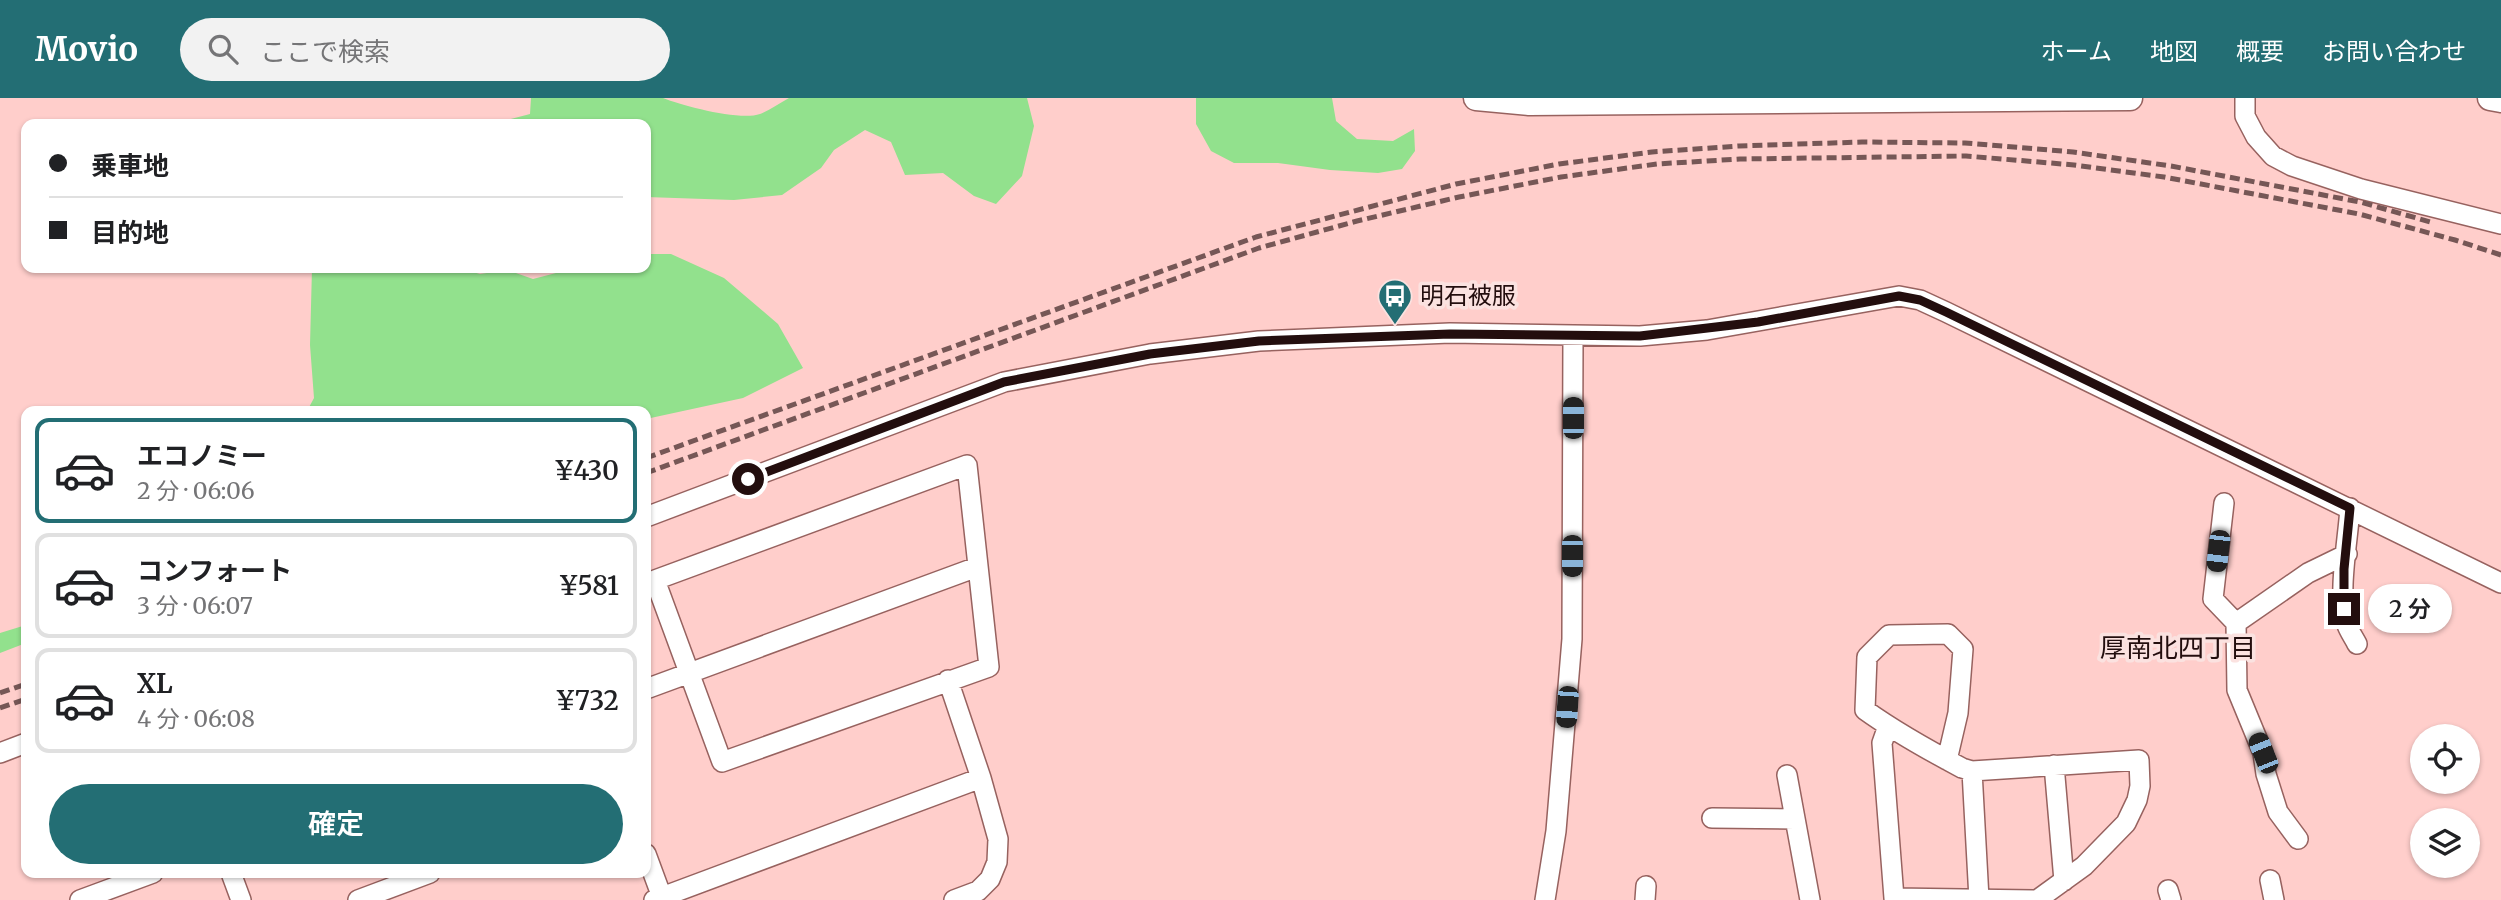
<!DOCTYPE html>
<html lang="ja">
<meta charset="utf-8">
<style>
:root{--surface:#fff;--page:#f2f2f2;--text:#202124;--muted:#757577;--line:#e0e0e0;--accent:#236e74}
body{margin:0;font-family:Merriweather,"Noto Sans JP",serif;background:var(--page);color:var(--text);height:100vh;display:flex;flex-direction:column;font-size:26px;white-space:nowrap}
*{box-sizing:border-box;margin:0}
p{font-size:23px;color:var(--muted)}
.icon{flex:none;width:38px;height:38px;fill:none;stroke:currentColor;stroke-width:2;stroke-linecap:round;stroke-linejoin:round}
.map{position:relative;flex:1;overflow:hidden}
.panel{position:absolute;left:21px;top:308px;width:630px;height:472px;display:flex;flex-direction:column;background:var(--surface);border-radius:14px;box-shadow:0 2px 5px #0004}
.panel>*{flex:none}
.top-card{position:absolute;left:21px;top:21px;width:630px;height:154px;border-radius:14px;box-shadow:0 2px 5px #0004;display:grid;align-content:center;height:154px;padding:0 28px;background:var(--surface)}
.controls{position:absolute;left:2410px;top:626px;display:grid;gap:14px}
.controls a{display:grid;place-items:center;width:70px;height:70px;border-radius:50%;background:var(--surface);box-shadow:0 2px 5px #0004;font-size:35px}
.end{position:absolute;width:32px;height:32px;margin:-16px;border:9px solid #230e0e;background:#fff;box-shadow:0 0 0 4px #fff}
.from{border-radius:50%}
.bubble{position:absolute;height:49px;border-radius:24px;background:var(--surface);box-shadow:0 2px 5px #0004;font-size:23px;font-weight:600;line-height:49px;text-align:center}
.car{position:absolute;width:21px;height:42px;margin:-21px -10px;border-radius:9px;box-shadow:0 0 5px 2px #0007;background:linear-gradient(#222 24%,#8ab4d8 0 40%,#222 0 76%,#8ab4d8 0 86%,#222 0)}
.top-card b{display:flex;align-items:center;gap:24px;height:66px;font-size:26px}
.top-card b+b{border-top:2px solid var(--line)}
.top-card i{width:18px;height:18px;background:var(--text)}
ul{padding:12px 0 0;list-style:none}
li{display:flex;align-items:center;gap:21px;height:105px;margin:0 14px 10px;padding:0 14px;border:4px solid var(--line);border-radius:14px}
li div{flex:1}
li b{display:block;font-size:26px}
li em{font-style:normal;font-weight:600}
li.active{border-color:var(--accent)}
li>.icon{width:63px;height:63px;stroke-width:1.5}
.primary-button{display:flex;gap:14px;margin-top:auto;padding:14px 28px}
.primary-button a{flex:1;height:80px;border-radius:42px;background:var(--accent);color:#fff;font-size:28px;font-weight:600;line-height:80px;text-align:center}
header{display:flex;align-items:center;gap:42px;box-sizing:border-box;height:98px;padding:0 35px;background:var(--accent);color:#fff}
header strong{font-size:33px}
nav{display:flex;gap:38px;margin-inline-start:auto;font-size:24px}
.search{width:490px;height:63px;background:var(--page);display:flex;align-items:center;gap:18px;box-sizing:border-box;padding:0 24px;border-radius:38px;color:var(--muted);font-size:26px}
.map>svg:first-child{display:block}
.green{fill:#92e18d}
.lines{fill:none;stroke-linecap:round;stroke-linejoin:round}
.minor-casing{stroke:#97625f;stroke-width:22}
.major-casing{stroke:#97625f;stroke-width:27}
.minor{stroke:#fff;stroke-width:19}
.major{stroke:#fff;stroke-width:24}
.rail{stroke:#765756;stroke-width:5;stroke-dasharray:10 5;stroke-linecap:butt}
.route{stroke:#230e0e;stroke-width:9}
.labels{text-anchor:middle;stroke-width:7;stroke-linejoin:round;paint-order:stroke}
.poi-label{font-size:24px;fill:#230e0e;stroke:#fbe2e0;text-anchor:start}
.neighbourhood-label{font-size:26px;fill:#230e0e;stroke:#fbe2e0}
</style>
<header>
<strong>Movio</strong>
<div class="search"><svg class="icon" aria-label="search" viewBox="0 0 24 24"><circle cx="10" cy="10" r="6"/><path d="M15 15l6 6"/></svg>ここで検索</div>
<nav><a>ホーム</a><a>地図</a><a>概要</a><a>お問い合わせ</a></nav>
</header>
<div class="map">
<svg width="2501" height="802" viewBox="0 0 2501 802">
<rect width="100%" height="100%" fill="#ffcecb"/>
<path class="green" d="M531,0H663C683,8 740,23 760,16C770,12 780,5 789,0H1027L1034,28L1022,78L996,106L974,98L943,75L905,77L891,44L865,32L834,52L821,70L782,97L734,102L646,99V26H559L557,21L553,26H491L530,16Z
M1196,0H1332L1336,23L1357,41L1393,43L1414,31L1415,53L1402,71L1378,75L1330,72L1278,65H1234L1211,53L1196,26Z
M646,156H671L724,180L778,226L803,270L743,300L646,321V313H307L314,300L310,247L312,170H459L480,176L507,172L533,181L575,170H646Z
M26,527V545L0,555V535Z"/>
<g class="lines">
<g class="minor-casing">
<path id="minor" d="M2245,0V18L2256,39L2273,58L2292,68L2361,91L2501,126
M967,367L989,569L722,664L655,482Z
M2224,405L2213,501L2236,525L2237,592L2263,655L2266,676L2278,714L2298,741
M2350,410C2348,442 2337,498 2347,527C2349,533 2354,540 2357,546
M646,419L1004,284L1150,256L1259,243L1450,235L1640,238L1707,232L1899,198L1920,202L1946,214L2501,485
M2236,525L2308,475L2347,456
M948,582L981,680L998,741L997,764L990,781L978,793L954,802
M646,591L977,469
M1888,628L1882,645L1894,800L2037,802L2084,768L2126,725L2137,702L2140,688L2139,662L1972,673L1962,670C1928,652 1897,635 1865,612L1867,559L1889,537L1948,536L1963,551L1958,615L1947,662
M0,655L26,645
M2054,667L2064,783
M1972,673L1979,801
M1787,677L1810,802
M1712,720L1795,721
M646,756L663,802
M231,775L241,802
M2270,782L2274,802
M2168,792L2171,802
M80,802L153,775
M358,802L430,775
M654,802L981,680
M1545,802L1556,733L1572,541L1573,237
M1645,802L1646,788"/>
</g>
<g class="major-casing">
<path id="major" d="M1476,0L1529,5L2130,0
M2490,0L2501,2"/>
</g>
<use href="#minor" class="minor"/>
<use href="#major" class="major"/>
<path class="rail" d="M646,360L1256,139L1456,86L1559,66L1652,54L1739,48L1862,44L1965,45L2073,54L2171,68L2360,104L2434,125
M646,375L1259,150L1357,123L1459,99L1561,79L1657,66L1740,61L1966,58L2074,67L2164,79L2359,116L2455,142L2501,157
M0,595L26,586
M0,610L26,601"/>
</g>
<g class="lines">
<path class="route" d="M748,381L1004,284L1150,256L1259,243L1450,236L1640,238L1758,224L1899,198L1920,202L1946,214L2350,410L2344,471V511"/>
</g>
<defs>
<g id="bus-pin" transform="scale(1.75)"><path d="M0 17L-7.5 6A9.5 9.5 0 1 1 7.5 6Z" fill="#236e74" stroke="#fbe2e0"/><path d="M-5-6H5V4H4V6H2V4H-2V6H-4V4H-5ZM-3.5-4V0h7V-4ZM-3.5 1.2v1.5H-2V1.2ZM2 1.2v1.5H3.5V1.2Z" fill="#fff"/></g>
</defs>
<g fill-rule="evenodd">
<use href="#bus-pin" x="1395" y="198"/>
</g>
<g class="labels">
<g class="poi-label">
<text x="1420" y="206">明石被服</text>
</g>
<g class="neighbourhood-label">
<text x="2178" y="559">厚南北四丁目</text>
</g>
</g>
</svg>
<div class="controls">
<a><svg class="icon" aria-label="locate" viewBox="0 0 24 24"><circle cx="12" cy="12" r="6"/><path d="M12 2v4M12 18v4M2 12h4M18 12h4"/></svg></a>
<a><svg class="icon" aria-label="layers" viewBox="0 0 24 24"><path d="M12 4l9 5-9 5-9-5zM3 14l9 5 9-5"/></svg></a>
</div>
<i class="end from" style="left:748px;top:381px"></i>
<i class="end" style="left:2344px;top:511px"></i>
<div class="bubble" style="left:2368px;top:486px;width:84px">2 分</div>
<i class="car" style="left:1573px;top:320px;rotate:0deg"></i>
<i class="car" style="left:2218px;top:453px;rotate:187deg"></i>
<i class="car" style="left:1572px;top:458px;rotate:180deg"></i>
<i class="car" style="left:1567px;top:609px;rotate:184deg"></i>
<i class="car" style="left:2263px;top:655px;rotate:338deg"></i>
<div class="top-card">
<b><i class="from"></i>乗車地</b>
<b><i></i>目的地</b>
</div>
<section class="panel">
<ul>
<li class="active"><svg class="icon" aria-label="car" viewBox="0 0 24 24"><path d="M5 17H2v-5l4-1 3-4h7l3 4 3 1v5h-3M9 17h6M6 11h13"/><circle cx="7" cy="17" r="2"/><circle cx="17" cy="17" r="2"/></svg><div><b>エコノミー</b><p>2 分 · 06:06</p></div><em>¥430</em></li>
<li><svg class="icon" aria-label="car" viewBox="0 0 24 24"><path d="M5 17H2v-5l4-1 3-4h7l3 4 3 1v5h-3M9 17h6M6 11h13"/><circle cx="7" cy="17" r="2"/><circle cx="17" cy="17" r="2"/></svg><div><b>コンフォート</b><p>3 分 · 06:07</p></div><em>¥581</em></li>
<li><svg class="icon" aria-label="car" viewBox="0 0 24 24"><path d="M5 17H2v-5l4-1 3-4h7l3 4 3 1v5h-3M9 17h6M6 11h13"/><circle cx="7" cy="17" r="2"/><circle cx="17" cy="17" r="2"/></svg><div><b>XL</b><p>4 分 · 06:08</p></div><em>¥732</em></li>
</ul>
<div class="primary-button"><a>確定</a></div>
</section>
</div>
